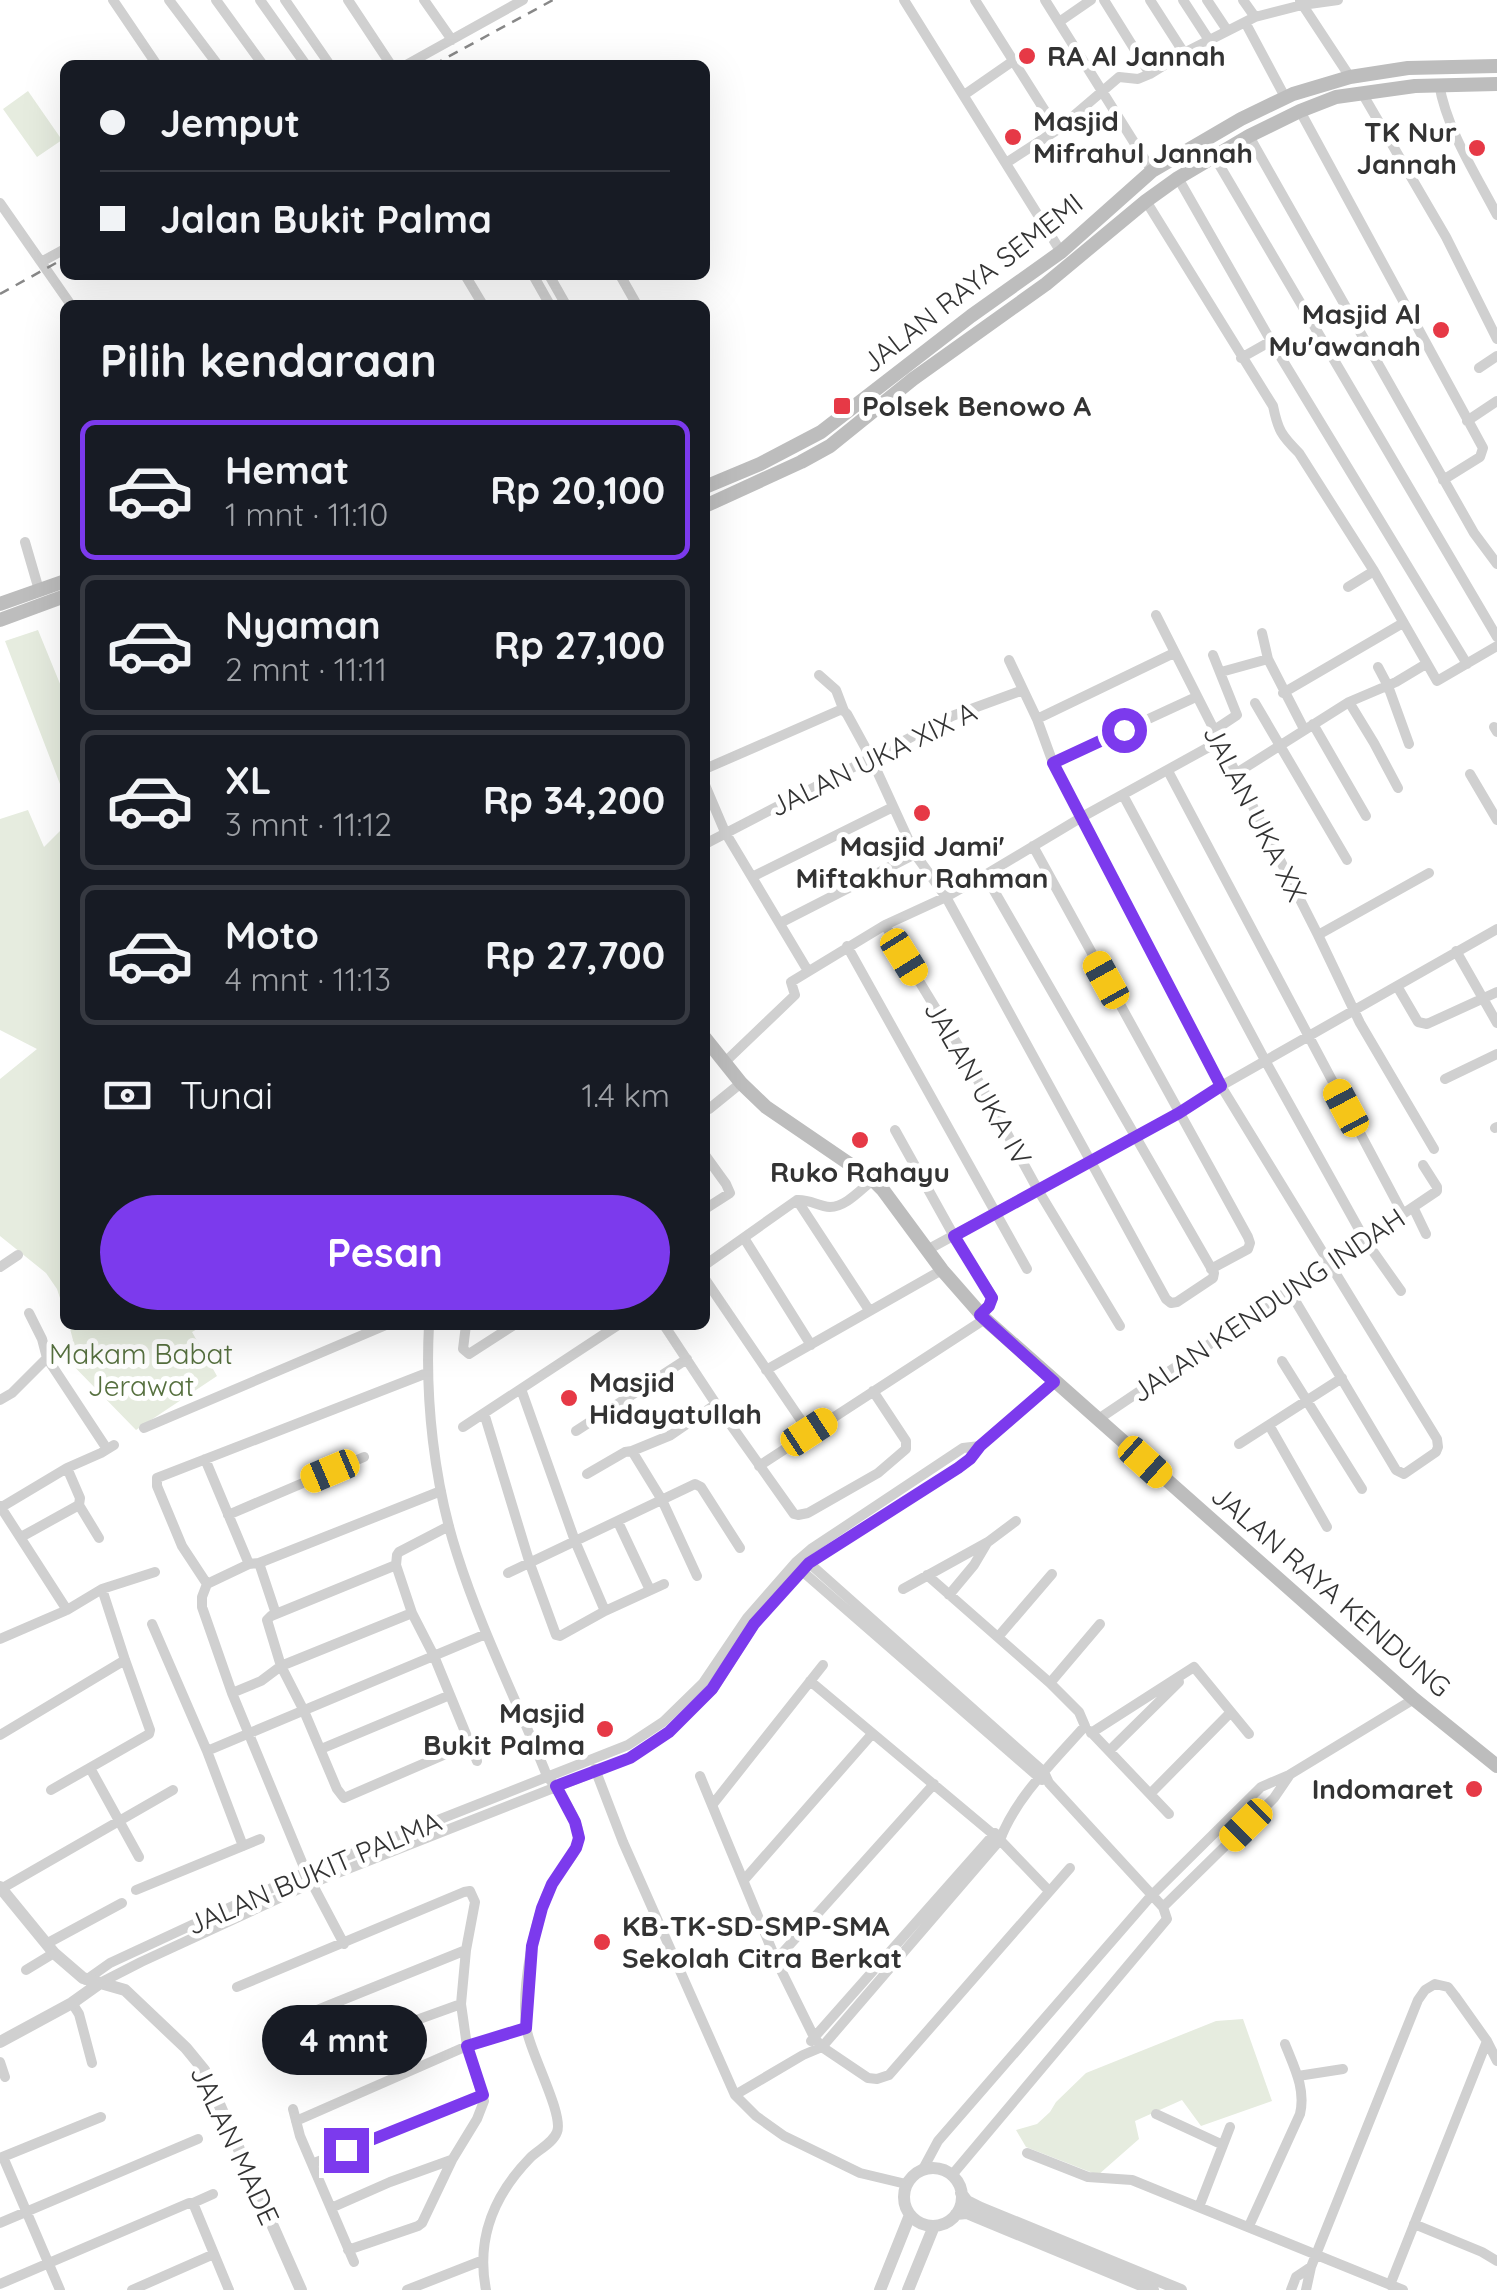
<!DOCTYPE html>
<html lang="id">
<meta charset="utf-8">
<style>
:root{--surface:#171b24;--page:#20242c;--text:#f1f3f6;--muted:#9ea1a6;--line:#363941;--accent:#7c3aed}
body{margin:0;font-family:Quicksand,sans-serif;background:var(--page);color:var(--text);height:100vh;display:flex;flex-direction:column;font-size:38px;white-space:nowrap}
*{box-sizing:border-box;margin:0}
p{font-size:32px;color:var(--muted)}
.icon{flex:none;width:55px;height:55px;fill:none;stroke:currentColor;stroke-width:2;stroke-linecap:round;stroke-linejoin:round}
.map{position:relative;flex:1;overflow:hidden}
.side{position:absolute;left:60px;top:300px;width:650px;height:1030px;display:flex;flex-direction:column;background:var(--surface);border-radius:15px;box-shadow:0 10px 40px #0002}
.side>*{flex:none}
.banner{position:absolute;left:60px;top:60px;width:650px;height:220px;border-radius:15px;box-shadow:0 10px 40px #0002;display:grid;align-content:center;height:220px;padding:0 40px;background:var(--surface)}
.end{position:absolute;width:45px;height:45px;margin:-22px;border:12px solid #7c3aed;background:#fff;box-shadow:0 0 0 5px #fff}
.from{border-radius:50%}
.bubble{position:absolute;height:70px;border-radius:35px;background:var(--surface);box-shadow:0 10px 40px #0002;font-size:32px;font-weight:700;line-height:70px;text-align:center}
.car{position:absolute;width:30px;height:60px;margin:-30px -15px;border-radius:12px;box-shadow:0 0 8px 2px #0007;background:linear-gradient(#f5c518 24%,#345 0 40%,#f5c518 0 76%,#345 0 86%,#f5c518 0)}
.banner b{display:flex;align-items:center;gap:35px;height:95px;font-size:38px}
.banner b+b{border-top:2px solid var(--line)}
.banner i{width:25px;height:25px;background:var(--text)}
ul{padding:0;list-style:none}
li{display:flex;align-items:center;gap:30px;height:140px;margin:0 20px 15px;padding:0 20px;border:5px solid var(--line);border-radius:15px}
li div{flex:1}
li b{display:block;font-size:38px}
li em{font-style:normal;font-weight:700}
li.active{border-color:var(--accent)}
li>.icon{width:90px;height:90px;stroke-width:1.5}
h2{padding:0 40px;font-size:45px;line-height:120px}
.pay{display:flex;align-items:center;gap:25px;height:110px;padding:0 40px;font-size:38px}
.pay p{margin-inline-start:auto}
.cta{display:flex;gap:20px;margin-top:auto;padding:20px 40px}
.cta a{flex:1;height:115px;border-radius:60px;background:var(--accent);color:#fff;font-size:40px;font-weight:700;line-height:115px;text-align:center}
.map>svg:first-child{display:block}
.green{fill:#e6ecdf}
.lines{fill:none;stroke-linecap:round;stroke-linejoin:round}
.minor{stroke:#d0d0d0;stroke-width:10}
.tertiary{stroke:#d0d0d0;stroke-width:12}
.secondary{stroke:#bdbdbd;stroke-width:14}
.rail{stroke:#888;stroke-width:2.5;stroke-dasharray:10 8;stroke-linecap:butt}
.route{stroke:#7c3aed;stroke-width:12}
.poi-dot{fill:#e63946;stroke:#fff;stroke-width:4}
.labels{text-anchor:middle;stroke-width:10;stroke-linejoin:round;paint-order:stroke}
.poi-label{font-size:28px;font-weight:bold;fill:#333;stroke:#fff;text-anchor:start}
.street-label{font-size:28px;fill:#333;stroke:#fff}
.park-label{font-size:28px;fill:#56703f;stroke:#fff}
</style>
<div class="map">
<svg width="1497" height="2290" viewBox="0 0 1497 2290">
<rect width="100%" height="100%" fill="#fff"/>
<path class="green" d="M28,91L62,140L37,157L3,109Z
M38,630L65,696V797L5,641Z
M28,810L44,847L65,826V1313L57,1289L46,1273L0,1236V1079L37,1049L0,1030V819Z
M69,1325H204L192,1332L217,1376L136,1430L61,1353L73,1340Z
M1243,2019L1272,2101L1201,2126L1182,2100L1135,2121L1139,2139L1098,2175L1026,2147L1016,2130L1037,2124L1050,2112L1056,2102L1086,2073L1216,2021Z"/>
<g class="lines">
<path class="minor" d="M113,0L157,65
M169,0L218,65
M216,0L263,65
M260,0L306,65
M285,0L330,65
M348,0L391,65
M424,0L452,40
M904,0L1061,252
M975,0L1057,130
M1045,0L1152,171
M1104,0L1150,74
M1150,0L1184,53
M1183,0L1209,40
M1207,0L1227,30
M1243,0L1255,17
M1300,1L1350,77
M1059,22L1091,0
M1245,22L1285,97
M406,65L523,0
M1439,84C1447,130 1475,173 1497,215
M1362,93L1446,237L1497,339
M964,95L1013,61
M1300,111L1483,448L1480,457L1443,480
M1249,136L1474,533L1497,564
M1214,156L1497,637
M1006,163L1057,130L1119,77L1138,79L1150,74L1184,53L1255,17L1302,5L1338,0
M1178,178L1271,341L1467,664
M1146,201L1273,406C1278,430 1281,435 1299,453L1374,571L1437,681L1497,646
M0,203L71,305
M41,262L65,249
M465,275L483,305
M533,275L550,305
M549,275L566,305
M620,275L637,305
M1241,358L1271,341
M1479,368L1497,356
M1467,421L1497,401
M25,542L39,590
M1348,587L1374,571
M1156,615L1318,935L1360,1023L1434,1149
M1262,633L1268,659L1304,729
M1009,660L1037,719L1053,763L1221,1086L1437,1439L1438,1447L1436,1452L1404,1474L1396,1470L1290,1292
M1378,667L1388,686L1409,744
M1221,672L1268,659
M819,675L836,690L844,711L847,714L871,758L915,854L946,897L1166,1299L1171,1303L1177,1302L1213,1278L1214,1273L985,875
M1283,693L1403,623
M1349,702L1374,743L1398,788
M1255,703L1347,860
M1037,719L1174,653
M1313,724L1366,816
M1494,727L1497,732
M1213,731L1237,715L1213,655
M1053,763L1196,697
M705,769L840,710L844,711
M1168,771L1403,1214
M1235,774L1349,702L1396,682L1426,664
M1470,774L1497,820
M705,785L725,832L808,971
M1123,795L1266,1062L1365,1240L1401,1291
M705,844L952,716L1023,690
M1033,846L1248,1237L1250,1243L1248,1249L1211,1269
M752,877L893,807
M780,923L915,854
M885,925L964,1055L1038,1190L1120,1326
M1318,935L1429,873
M847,946L1027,1269
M1456,951L1497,1023
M1397,986L1418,1022L1427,1024L1497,992
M725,1062L795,995L791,982L885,925L946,897L985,875L1082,817L1218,742
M1445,1079L1497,1054
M709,1109L741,1083
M1495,1128L1497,1127
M895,1130L954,1236L993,1298L989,1306L980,1315
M705,1155L726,1184L730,1193L705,1209
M797,1200L869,1310
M1413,1207L1426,1234
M744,1238L811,1345
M927,1250L1179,1113L1221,1086L1497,929
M705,1265L797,1200C809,1199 818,1206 830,1207C846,1207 861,1189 873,1180
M0,1267L18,1255
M705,1279L809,1432
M429,1325C425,1399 434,1483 457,1554C481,1630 517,1701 547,1776C557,1788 578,1819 579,1836C579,1853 561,1868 553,1882C534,1916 520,1992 527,2031C531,2054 564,2115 557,2132C553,2143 538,2150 530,2158C494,2195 476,2239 486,2290
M466,1325L463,1349L469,1354L514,1325
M664,1325L716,1404L794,1514L798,1515L808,1513L878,1473L906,1449V1441L873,1391
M47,1358L107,1449
M1282,1361L1362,1489
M766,1370L942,1270
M521,1389L575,1541L605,1611
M0,1400L12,1393L47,1358L42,1339L29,1313
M484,1413L530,1564L556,1635L560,1636L605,1611L664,1584
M1097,1420L1437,1191V1187L1423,1165
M1269,1425L1327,1527
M463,1427L618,1325
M144,1428L386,1325
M576,1431L687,1359
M1239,1444L1342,1378
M632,1451L662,1500L697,1576
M205,1459L249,1564
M759,1466L985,1319
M587,1474L625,1452L632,1451L671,1435L716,1404
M79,1505L99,1538
M0,1506L67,1610
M0,1508L67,1468L101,1453L114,1445
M228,1515L364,1457
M618,1522L650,1590
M449,1526L399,1552L397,1555L396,1565L412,1613L434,1656L477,1761
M21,1537L79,1505L80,1498L67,1468
M259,1563L276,1614
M809,1563L1044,1772L1049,1783L1163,1907L1167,1919L952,2175
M396,1565L271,1616L267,1620L281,1666L304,1711L337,1789L344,1798L469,1744
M802,1571L1042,1780
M508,1573L695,1484L701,1487L740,1548
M207,1584L182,1546L157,1486V1478L427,1373
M903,1589L988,1542L1016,1521
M949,1595L974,1565L987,1543
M152,1624L207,1751L243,1846
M998,1637L1052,1574
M0,1639L67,1610L102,1589L155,1572
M810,1681L1000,1840L1049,1891
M1050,1683L1100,1624
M232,1693L261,1681L281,1666L412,1613
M1090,1731L1169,1814
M1091,1733L1194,1667L1249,1734
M0,1735L125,1660
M321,1749L450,1695
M207,1751L486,1634
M1109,1751L1179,1682
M90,1768L139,1857
M595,1769L623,1842L735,2095L756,2116L784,2136L860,2173L906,2184
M700,1776L776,1960L814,2037L822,2047L868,2078L877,2079L889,2075L1070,1868
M51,1790L149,1734L150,1730L125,1660L102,1589
M1150,1794L1231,1712
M713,1804L823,1665
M744,1880L872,1734
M1,1889L173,1790
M136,1890L260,1839
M1163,1907L1274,1798L1289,1776
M46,1944L122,1903
M344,1944L306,1872L232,1693L202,1607V1597L207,1584L249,1564L259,1563L441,1491
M776,1960L934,1784
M26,1970L54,1953
M86,1980L110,1963L306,1872L628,1745L663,1722L703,1683L747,1618L796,1562L811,1549L963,1448L980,1446
M100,1983L141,1962L312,1883L630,1758L669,1732L713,1689L754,1625L809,1563L957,1469L970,1459L980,1446L1054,1382
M237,1987L464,1892L470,1891L475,1902L466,1950L461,2004L467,2046L484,2101L477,2119L452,2160L422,2223L418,2226L348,2250
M72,2003L79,2014L92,2063
M461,2004L289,2066L284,2064L272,2027L276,2023L305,2015L466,1950
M811,2041L995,1833
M0,2062L5,2077
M1298,2076L1343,2069
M735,2095L803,2055L822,2047L1000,1840C1015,1798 1056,1759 1085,1726L1079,1712L1050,1683L927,1575
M293,2109L300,2136L354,2262
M1156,2114L1223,2145
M296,2121L467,2046L526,2028
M1027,2153L1088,2177L1132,2180L1403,2290
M3,2157L60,2290
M0,2158L101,2117
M312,2164L483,2095
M923,2169L938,2141L1151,1896L1261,1787L1289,1775L1414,1699
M193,2203L229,2290
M1199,2207L1230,2127
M331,2208L390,2182L451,2160
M0,2223L198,2139
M1414,2224L1482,2252L1497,2261
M1249,2226L1300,2114C1306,2089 1294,2067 1285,2044
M0,2284L189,2203H193L213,2194
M1390,2285L1487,2041
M132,2290L214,2254
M407,2290L481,2261
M1291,2290L1296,2277L1311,2267
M1306,2290L1311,2267L1418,2000L1425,1990L1435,1984L1448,1987L1455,1996L1487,2041L1497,2061"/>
<path class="tertiary" d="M0,1887L54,1953L83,1978L125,1990L186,2048L204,2070L301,2290
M0,2042L72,2003L100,1983
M904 2197a29 29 0 1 1 58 0a29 29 0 1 1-58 0Z
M961,2193L967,2201L981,2208L1181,2290
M956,2214L967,2213L974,2216L1153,2290
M880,2290L910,2215
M908,2290L934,2226"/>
<path class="secondary" d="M705,487L760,464L821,432L971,316L1061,252L1152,171L1241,119L1293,94L1350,77L1408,68L1497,66
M705,506L801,462L830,446L913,379L1046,284L1146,201L1178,178L1249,136L1300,111L1336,97L1415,86L1497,84
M0,604L65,581
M0,620L65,596
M705,1038L741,1083L766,1107L873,1180L883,1190L942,1270L985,1319L1414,1699L1497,1766"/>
<path class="rail" d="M433,65L553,0
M0,294L65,258"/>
</g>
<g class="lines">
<path class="route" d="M346,2150L483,2095L467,2046L526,2028L532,1946L542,1908L552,1884L576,1848L579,1838L575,1822L556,1786L630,1758L669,1732L712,1689L754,1624L809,1563L958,1468L970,1459L980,1446L1054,1382L980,1315L989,1306L992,1298L954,1236L1179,1113L1221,1086L1053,763L1124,730"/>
</g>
<g class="poi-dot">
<circle cx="1027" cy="56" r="10"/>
<circle cx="1013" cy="137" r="10"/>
<circle cx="1477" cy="148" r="10"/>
<circle cx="1441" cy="330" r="10"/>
<rect x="832" y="396" width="20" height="20" rx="5"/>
<circle cx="922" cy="813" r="10"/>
<circle cx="860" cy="1140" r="10"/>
<circle cx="569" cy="1398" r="10"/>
<circle cx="605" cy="1729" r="10"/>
<circle cx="1474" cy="1789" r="10"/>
<circle cx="602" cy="1942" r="10"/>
</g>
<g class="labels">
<g class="poi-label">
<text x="1047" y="66">RA Al Jannah</text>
<text x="1033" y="131">Masjid<tspan x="1033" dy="32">Mifrahul Jannah</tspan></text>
<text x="1457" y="142" text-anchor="end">TK Nur<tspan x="1457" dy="32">Jannah</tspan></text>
<text x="1421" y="324" text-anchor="end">Masjid Al<tspan x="1421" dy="32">Mu'awanah</tspan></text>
<text x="862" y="416">Polsek Benowo A</text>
<text x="922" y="856" text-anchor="middle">Masjid Jami'<tspan x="922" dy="32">Miftakhur Rahman</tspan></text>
<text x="860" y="1182" text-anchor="middle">Ruko Rahayu</text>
<text x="589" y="1392">Masjid<tspan x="589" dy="32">Hidayatullah</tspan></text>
<text x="585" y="1723" text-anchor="end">Masjid<tspan x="585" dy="32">Bukit Palma</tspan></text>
<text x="1454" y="1799" text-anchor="end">Indomaret</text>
<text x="622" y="1936">KB-TK-SD-SMP-SMA<tspan x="622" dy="32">Sekolah Citra Berkat</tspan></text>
</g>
<g class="street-label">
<text transform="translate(972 283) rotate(-38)" y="10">JALAN RAYA SEMEMI</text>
<text transform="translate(873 759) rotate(-26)" y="10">JALAN UKA XIX A</text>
<text transform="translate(1255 813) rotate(63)" y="10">JALAN UKA XX</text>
<text transform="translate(978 1083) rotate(60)" y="10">JALAN UKA IV</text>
<text transform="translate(1268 1305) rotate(-34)" y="10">JALAN KENDUNG INDAH</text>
<text transform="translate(1331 1591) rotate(41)" y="10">JALAN RAYA KENDUNG</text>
<text transform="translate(314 1873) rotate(-23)" y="10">JALAN BUKIT PALMA</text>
<text transform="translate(235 2145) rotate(65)" y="10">JALAN MADE</text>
</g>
<g class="park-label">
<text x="141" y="1364">Makam Babat<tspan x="141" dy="32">Jerawat</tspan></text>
</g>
</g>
</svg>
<i class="end from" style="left:1124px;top:730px"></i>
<i class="end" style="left:346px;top:2150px"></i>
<div class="bubble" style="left:262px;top:2005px;width:165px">4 mnt</div>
<i class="car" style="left:904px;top:957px;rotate:148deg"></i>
<i class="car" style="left:1106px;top:980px;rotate:331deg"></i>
<i class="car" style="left:1346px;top:1108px;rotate:332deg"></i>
<i class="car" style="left:809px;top:1432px;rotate:57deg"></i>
<i class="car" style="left:1145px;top:1462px;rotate:132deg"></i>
<i class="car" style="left:330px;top:1471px;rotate:247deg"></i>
<i class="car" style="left:1246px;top:1825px;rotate:225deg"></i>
<div class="banner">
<b><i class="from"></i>Jemput</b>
<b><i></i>Jalan Bukit Palma</b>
</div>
<section class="side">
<h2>Pilih kendaraan</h2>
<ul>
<li class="active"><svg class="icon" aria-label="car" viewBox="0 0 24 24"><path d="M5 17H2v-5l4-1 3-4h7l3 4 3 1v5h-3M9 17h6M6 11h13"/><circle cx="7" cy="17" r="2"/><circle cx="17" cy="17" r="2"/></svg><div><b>Hemat</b><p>1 mnt · 11:10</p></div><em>Rp 20,100</em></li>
<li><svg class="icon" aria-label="car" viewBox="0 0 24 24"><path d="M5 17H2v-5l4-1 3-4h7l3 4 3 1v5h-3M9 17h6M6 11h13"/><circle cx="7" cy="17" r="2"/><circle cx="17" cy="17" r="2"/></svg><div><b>Nyaman</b><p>2 mnt · 11:11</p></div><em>Rp 27,100</em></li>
<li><svg class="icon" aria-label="car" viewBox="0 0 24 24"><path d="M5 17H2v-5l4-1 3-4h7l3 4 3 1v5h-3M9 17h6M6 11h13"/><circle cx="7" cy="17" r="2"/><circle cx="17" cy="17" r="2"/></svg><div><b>XL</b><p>3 mnt · 11:12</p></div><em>Rp 34,200</em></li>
<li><svg class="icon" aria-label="car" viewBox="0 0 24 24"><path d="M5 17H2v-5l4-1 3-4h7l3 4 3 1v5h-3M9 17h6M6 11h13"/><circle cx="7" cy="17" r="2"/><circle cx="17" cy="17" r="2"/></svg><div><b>Moto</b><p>4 mnt · 11:13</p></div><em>Rp 27,700</em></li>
</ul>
<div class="pay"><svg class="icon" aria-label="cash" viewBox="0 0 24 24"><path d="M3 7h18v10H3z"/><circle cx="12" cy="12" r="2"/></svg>Tunai<p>1.4 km</p></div>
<div class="cta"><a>Pesan</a></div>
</section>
</div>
